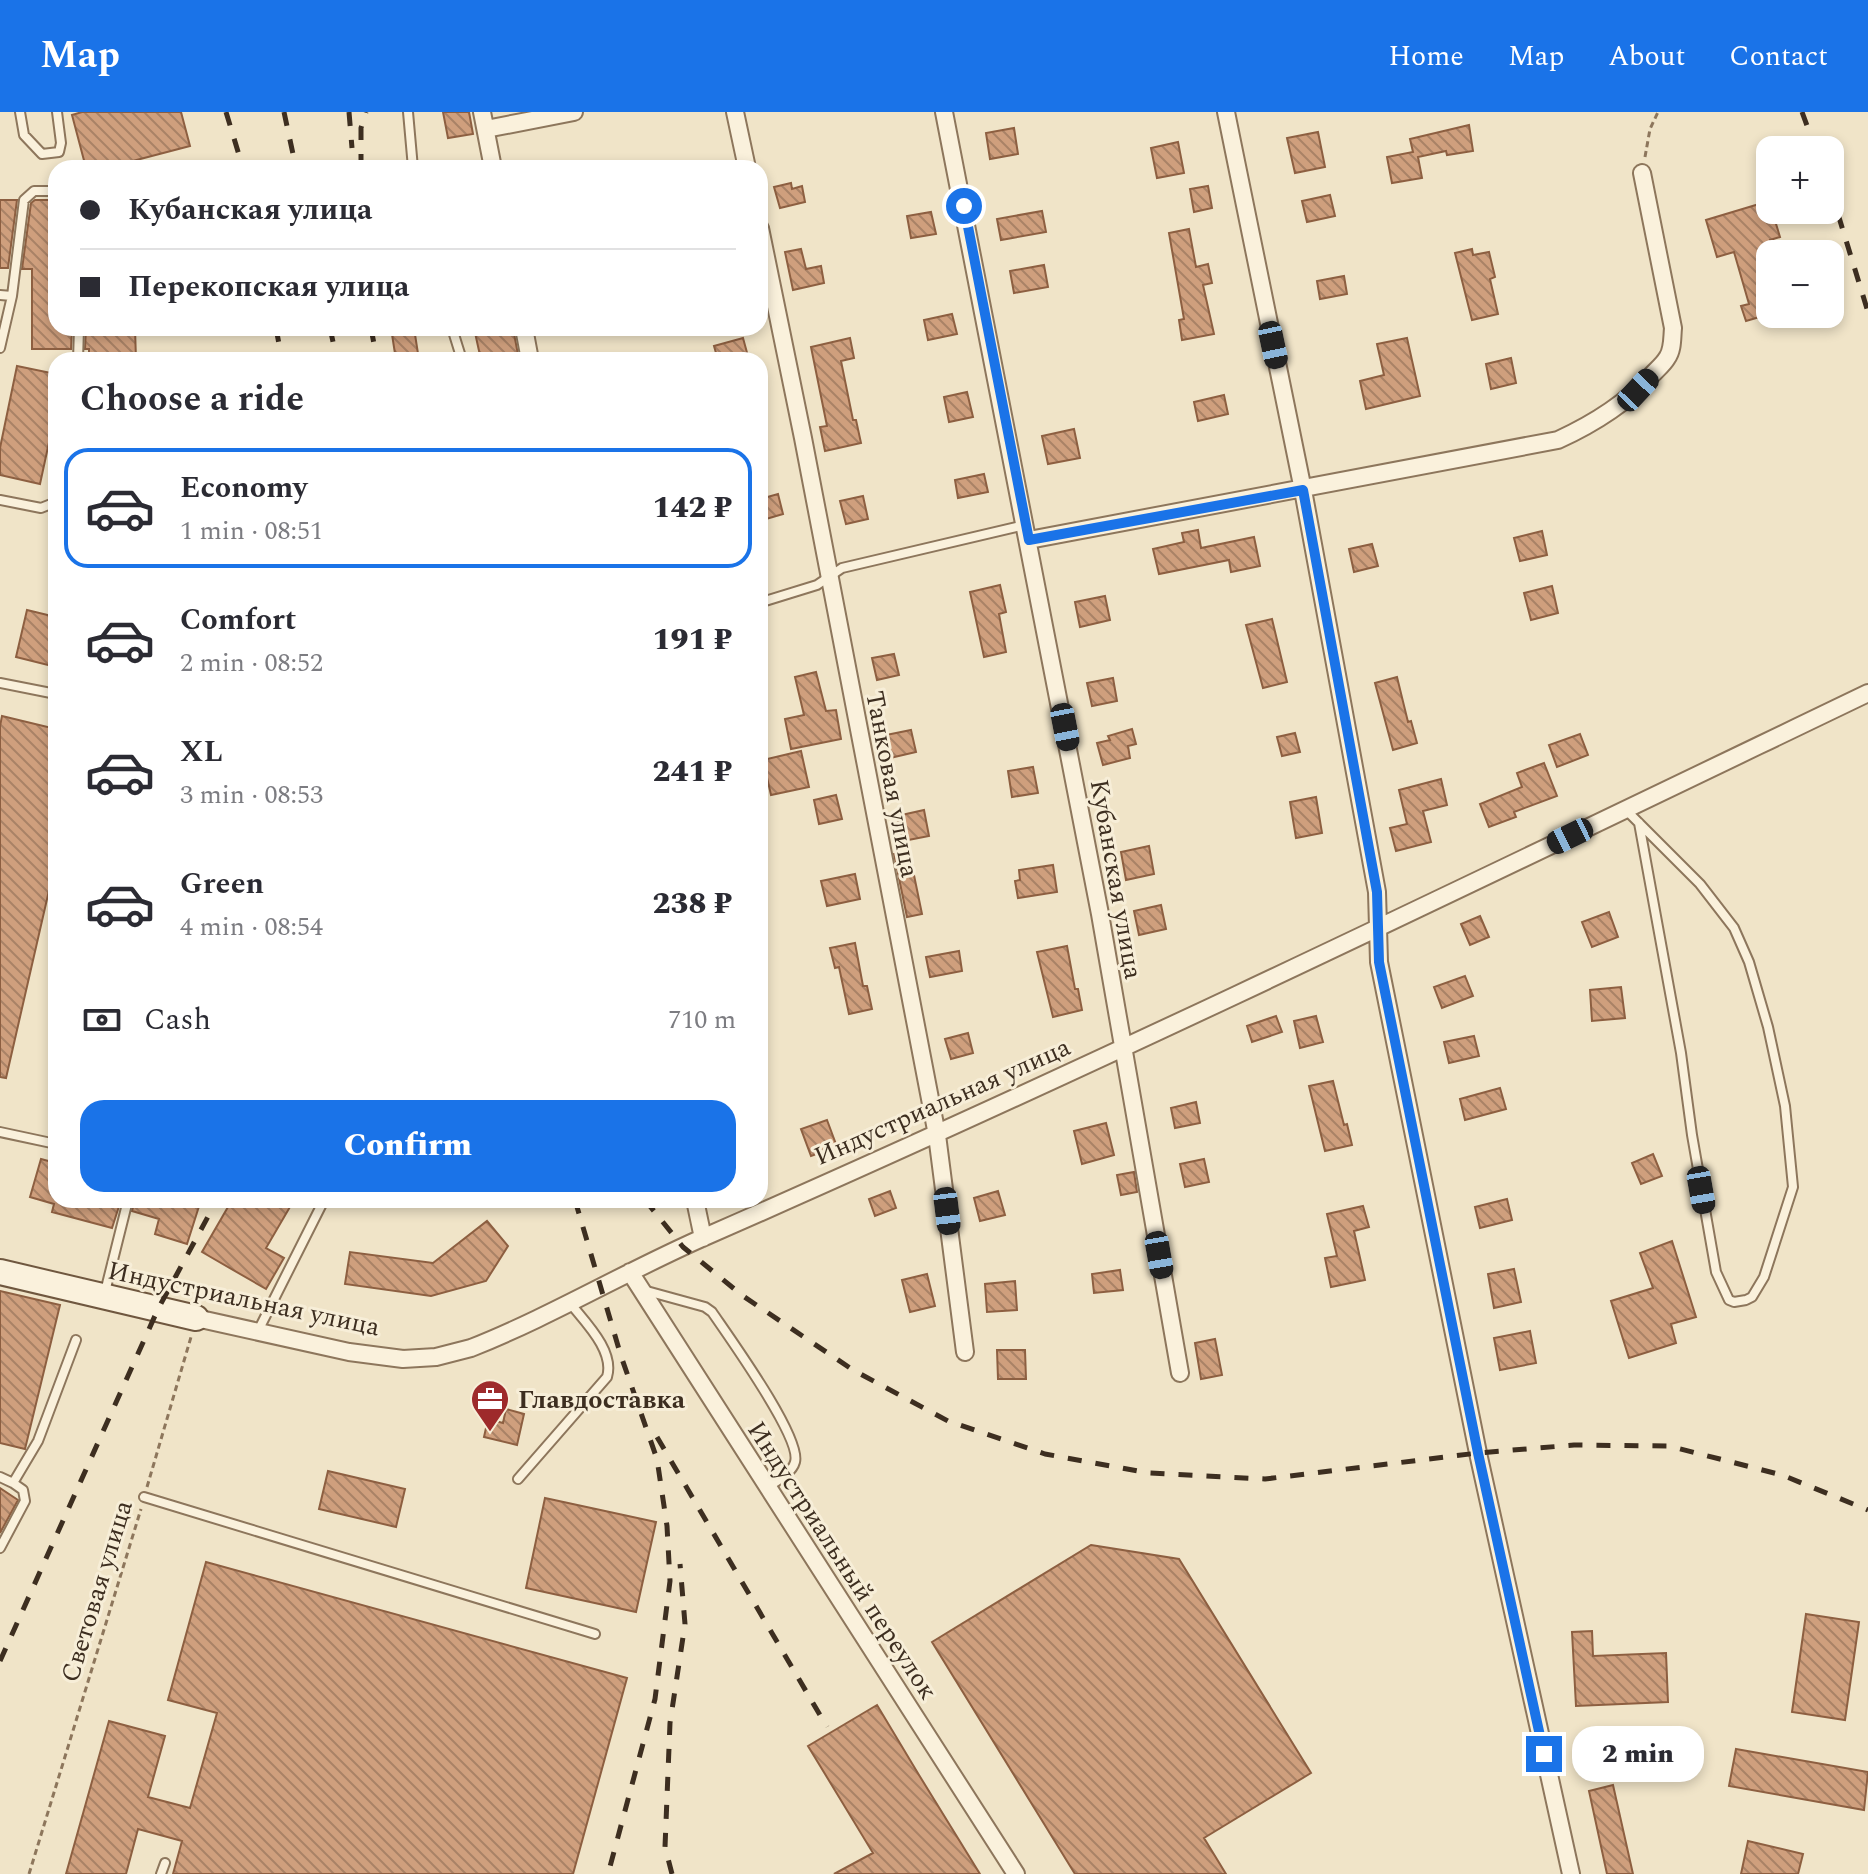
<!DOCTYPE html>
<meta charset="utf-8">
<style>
:root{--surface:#fff;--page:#f2f2f3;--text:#2b2b33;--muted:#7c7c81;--line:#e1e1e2;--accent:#1a73e8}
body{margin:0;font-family:Spectral,serif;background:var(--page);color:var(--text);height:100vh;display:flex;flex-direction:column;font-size:30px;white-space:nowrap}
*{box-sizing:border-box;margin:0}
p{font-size:26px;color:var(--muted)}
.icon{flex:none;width:44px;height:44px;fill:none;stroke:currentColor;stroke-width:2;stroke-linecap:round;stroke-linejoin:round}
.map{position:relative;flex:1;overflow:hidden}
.sheet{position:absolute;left:48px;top:240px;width:720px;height:856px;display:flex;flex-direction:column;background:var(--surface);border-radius:24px;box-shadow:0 4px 12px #0003}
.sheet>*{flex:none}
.top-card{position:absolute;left:48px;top:48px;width:720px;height:176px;border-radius:24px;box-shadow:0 4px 12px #0003;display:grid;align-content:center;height:176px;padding:0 32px;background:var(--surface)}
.fabs{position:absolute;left:1756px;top:24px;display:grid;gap:16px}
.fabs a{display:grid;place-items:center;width:88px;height:88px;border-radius:16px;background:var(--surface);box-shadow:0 4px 12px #0003;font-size:40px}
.end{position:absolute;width:36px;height:36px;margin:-18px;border:10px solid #1a73e8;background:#fff;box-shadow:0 0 0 4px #fff}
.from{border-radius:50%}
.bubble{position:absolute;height:56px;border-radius:24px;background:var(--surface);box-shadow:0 4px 12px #0003;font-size:26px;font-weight:800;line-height:56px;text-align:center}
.car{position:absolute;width:24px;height:48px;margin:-24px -12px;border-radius:10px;box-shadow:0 0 6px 2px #0007;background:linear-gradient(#222 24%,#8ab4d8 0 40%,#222 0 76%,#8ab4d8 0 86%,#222 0)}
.top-card b{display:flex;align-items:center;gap:28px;height:76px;font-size:30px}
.top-card b+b{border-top:2px solid var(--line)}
.top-card i{width:20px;height:20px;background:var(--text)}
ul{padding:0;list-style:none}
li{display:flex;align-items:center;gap:24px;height:120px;margin:0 16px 12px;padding:0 16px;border:4px solid transparent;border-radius:24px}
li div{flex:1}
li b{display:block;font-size:30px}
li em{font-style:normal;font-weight:800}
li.current{border-color:var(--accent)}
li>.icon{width:72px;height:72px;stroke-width:1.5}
h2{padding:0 32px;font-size:36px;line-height:96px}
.pay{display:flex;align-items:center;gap:20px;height:88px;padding:0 32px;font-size:30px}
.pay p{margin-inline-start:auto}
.button{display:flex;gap:16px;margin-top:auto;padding:16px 32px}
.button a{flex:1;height:92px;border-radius:24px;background:var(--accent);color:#fff;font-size:32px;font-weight:800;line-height:92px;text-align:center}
header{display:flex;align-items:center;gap:48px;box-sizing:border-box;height:112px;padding:0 40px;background:var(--accent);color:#fff}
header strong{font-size:38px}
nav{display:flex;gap:44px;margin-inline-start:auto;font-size:28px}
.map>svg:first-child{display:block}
.building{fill:url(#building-back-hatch);stroke:#8d5f41;stroke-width:2}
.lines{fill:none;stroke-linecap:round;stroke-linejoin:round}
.lane-casing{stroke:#8d765c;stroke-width:12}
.street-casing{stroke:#8d765c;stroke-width:20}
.secondary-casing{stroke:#6f573f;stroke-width:28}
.path{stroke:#8d765c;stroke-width:3;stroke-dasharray:6 4;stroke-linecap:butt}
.lane{stroke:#faf1dc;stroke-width:8}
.street{stroke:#faf1dc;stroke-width:16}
.secondary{stroke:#faf1dc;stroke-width:24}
.rail{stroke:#3d2e20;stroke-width:5;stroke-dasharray:14 14;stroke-linecap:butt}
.route{stroke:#1a73e8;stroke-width:10}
.labels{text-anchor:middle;stroke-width:6;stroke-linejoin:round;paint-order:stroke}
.street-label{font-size:26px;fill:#3d2e20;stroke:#f7eed8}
.poi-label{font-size:26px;font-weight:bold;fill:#3d2e20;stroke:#f7eed8;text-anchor:start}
</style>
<header>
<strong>Map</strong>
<nav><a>Home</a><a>Map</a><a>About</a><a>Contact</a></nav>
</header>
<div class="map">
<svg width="1868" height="1762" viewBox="0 0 1868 1762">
<defs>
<pattern id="building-back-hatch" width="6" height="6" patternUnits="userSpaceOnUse" patternTransform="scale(2)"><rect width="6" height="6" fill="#cf9f7d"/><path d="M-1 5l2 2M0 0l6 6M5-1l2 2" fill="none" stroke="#a98266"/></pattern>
</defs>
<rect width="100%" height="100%" fill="#f0e4c8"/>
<path class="building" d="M82,0H181L190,34L106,56H86L72,3Z
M443,0H469L473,22L448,26Z
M1469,13L1473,39L1447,43L1446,39L1418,45L1422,66L1392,71L1387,45L1413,40L1410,27Z
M1014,16L1018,42L990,47L986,21Z
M1318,20L1325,55L1295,61L1287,26Z
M1178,30L1184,61L1157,66L1151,36Z
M791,71L792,77L802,74L805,90L780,96L774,75Z
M1208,74L1212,96L1194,100L1190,77Z
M1330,83L1335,104L1307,110L1302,89Z
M0,88H17L8,156H0Z
M35,88H56V216H72L71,237H32V157H22L31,91Z
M1769,89L1780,125L1770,128L1774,142H1770V202L1746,209L1741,194L1749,192L1734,140L1717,145L1706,108Z
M1042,99L1046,120L1001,128L997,107Z
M931,100L936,122L911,126L907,104Z
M1189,117L1196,155L1208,152L1212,171L1203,173L1214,222L1182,228L1179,208L1184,207L1169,121Z
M801,137L806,157L821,154L824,171L793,178L785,140Z
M1472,137L1473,143L1489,140L1495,165L1490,167L1498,202L1472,208L1455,141Z
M1044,153L1048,175L1014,181L1010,159Z
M1344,164L1347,182L1320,187L1317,169Z
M952,202L957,222L928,228L924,208Z
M86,216H135L136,248H89V237H85Z
M391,216H414L419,248H396Z
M474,216H513L519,248H481Z
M743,226L749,248H718L714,234Z
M850,226L854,246L841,249L853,308H856L861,331L825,339L820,315L827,314L811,235Z
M1407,226L1420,284L1366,297L1360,269L1384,263L1377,232Z
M1511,246L1516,271L1491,277L1486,252Z
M17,254L56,262V298L40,372L0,363V336Z
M967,280L973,305L949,310L944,285Z
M1224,283L1228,302L1198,309L1194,290Z
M1074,317L1080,346L1048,352L1042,324Z
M984,362L988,380L958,386L955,368Z
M778,382L783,402L766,407L760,387Z
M863,384L868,407L846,412L840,389Z
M1198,418L1201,436L1254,425L1260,454L1231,460L1229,448L1159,462L1153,437L1184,430L1182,421Z
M1542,419L1547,443L1520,449L1514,426Z
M1372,432L1378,454L1354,460L1349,437Z
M1000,473L1006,500L999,502L1006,540L984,545L970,480Z
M1552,474L1558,501L1531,508L1524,481Z
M1105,484L1110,508L1080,515L1075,490Z
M27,498L56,505V555L16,545Z
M1272,507L1287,570L1263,576L1246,513Z
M894,542L899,563L877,568L872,546Z
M816,560L826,599L836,598L841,627L791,637L785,607L804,603L795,565Z
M1397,565L1408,610L1411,609L1417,631L1393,638L1375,571Z
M1113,566L1117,589L1092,594L1087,571Z
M2,604L56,617V748L6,966L0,965V614Z
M1132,617L1136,632L1128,634L1130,646L1103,653L1097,631L1110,628L1108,624Z
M911,618L916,640L890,646L886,623Z
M1295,621L1300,640L1282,644L1277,625Z
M1580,622L1588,643L1557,655L1549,633Z
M801,639L809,675L771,683L763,648Z
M1544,651L1557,684L1514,700L1516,705L1489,715L1480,692L1522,675L1517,661Z
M1033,655L1038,681L1012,685L1008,659Z
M1441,667L1447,693L1423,699L1431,730L1396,739L1390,716L1407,712L1399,678Z
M836,683L842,707L819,712L814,688Z
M1316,685L1322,721L1296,726L1290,690Z
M924,698L929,724L903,729L897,704Z
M1149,734L1154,762L1126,768L1121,740Z
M909,739L922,802L907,805L894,742Z
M1053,753L1057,780L1018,786L1015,769L1020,768L1019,758Z
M855,762L860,787L827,794L821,769Z
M1161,793L1166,817L1139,823L1134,799Z
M1609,800L1618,825L1592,835L1582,810Z
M1480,804L1489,825L1470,833L1461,812Z
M855,831L863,874H867L872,897L849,902L839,855L835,856L830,836Z
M1067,834L1075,877H1078L1082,898L1053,905L1037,840Z
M959,839L962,859L930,865L926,845Z
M1465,864L1473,884L1442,896L1434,875Z
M1621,875L1625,906L1592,909L1590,878Z
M1276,904L1282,920L1252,930L1247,914Z
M1316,904L1323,930L1300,936L1294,909Z
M968,921L973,941L951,947L945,927Z
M1474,924L1479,944L1449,951L1444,930Z
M1333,969L1344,1013L1347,1012L1352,1033L1325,1039L1309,974Z
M1500,976L1506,997L1465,1008L1460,987Z
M1196,990L1200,1011L1175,1016L1171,996Z
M827,1008L837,1035L811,1044L801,1017Z
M1106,1011L1114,1043L1082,1052L1074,1019Z
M1653,1042L1662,1064L1641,1072L1632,1051Z
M41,1047L56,1051V1088H121L112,1116L52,1100L54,1092L30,1085Z
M1204,1047L1209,1070L1185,1075L1180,1052Z
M1134,1060L1137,1080L1121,1083L1117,1063Z
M890,1079L896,1096L875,1104L869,1087Z
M998,1079L1005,1103L980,1109L974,1086Z
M1507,1087L1512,1108L1480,1116L1475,1095Z
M135,1088H201L187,1132L155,1122L159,1107L132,1099Z
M232,1088H294L266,1136L284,1146L266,1177L202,1140Z
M1363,1094L1369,1115L1354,1119L1365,1168L1331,1175L1325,1146L1337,1144L1327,1102Z
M487,1109L508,1134L486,1169L431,1184L345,1172L350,1140L433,1151Z
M1672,1129L1696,1205L1671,1212L1676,1231L1629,1246L1611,1189L1653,1176L1640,1141Z
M1514,1157L1521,1190L1494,1196L1488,1162Z
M1120,1158L1123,1178L1094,1181L1092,1162Z
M927,1162L935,1194L910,1200L902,1168Z
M1015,1169L1017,1198L987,1200L985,1172Z
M0,1179L60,1193L25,1337L0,1331Z
M1530,1219L1536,1251L1500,1258L1494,1226Z
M1215,1227L1222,1263L1201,1267L1195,1231Z
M997,1238H1025L1026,1267H998Z
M506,1297L524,1302L517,1333L484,1325L488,1307L503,1311Z
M328,1359L405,1377L396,1415L319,1397Z
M0,1376L18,1388L0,1421Z
M545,1386L656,1410L636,1500L526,1476Z
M1091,1433L1179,1447L1311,1661L1204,1726L1226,1762H1075L932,1530Z
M206,1450L627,1566L573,1762H173L182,1729L138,1717L126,1762H66L109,1609L165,1624L148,1685L190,1696L217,1601L168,1588Z
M1806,1502L1859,1510L1845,1608L1792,1600Z
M1592,1519L1593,1544L1666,1541L1668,1590L1576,1594L1572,1520Z
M877,1593L919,1663L980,1762H834L873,1741L808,1634Z
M1736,1637L1868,1660L1864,1698L1729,1674Z
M1613,1673L1633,1762H1607L1589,1679Z
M1748,1729L1803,1742L1798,1762H1741Z"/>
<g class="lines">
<g class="lane-casing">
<path id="lane" d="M20,0L24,23L42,42L59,40L61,31L57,0
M408,0L413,56
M0,183L12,184L0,236
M12,184L24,88L34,79H56
M452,216L462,248
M78,248L79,216
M0,388L41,396L56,390
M762,490L817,473L842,456L1025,413
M0,571L56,582
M1626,698L1700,772L1734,816L1749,850L1768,915L1785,994L1793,1075L1764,1165L1752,1185L1746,1188L1734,1190L1729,1188L1716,1160L1692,1023L1681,941L1639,711
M0,1020L56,1032
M643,1178L705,1195L712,1200C729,1225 802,1326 795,1350C792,1361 777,1369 768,1375
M105,1180L128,1088
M258,1219L324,1088
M0,1365L13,1371L38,1329L76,1228
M518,1367L607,1265C615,1239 585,1210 570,1191
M144,1385L595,1522
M0,1436L25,1389L23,1378L13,1371
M161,1762L165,1751"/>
</g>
<g class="street-casing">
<path id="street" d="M482,0L493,56
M735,0L747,56
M944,0L1100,802L1180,1261
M1226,0L1303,378L1377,780L1379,850L1478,1341L1571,1762
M486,17L574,0
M760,116L803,326L937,1023L965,1240
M524,216L530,248
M1029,428L1558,328C1593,312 1624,293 1650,265C1655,259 1663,253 1667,246C1673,238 1672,226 1673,216L1642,61
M695,1088L703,1126
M630,1160L1016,1762
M196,1206L349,1240L403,1247L436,1245L471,1236C552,1204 628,1158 709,1123C1100,952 1483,766 1868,581"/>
</g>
<g class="secondary-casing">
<path id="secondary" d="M0,1160L196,1206"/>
</g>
<path class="path" d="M1645,45L1650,17L1658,0
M147,1375L191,1225
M29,1762L141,1397"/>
<use href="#lane" class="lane"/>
<use href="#street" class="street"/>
<use href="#secondary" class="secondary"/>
<path class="rail" d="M226,0L243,56
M284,0L296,56
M349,0L352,36
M1802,0L1816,38
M361,56V16L366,0
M1830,76L1868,200
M276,216L282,248
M330,216L337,248
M371,216L377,248
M575,1088L621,1244L657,1347L667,1414L670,1469L655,1587L608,1762
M645,1088L683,1135L743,1184L853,1258L948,1309L1045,1342L1149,1361L1265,1367L1478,1341L1574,1333L1669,1334L1782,1363L1868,1398
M657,1325L827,1615
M0,1549L158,1197L217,1088
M672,1762L665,1735L670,1611L685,1512L680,1452"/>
</g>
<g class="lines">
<path class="route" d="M964,94L1029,428L1303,378L1377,780L1379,850L1478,1341L1544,1642"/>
</g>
<defs>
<g id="office-pin" transform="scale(2)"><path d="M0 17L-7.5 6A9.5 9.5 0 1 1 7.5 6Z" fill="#9e2a2b" stroke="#f7eed8"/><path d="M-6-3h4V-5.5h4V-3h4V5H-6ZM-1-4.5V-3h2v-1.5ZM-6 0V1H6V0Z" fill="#fff"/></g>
</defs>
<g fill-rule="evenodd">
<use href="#office-pin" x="490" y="1287"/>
</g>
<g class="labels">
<g class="street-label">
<text transform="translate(893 672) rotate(79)" y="9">Танковая улица</text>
<text transform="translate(1117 767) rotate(80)" y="9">Кубанская улица</text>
<text transform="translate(942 989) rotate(-24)" y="9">Индустриальная улица</text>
<text transform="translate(244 1186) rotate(12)" y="9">Индустриальная улица</text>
<text transform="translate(843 1448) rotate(57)" y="9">Индустриальный переулок</text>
<text transform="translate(96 1479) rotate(-73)" y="9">Световая улица</text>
</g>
<g class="poi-label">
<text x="518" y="1296">Главдоставка</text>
</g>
</g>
</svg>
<div class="fabs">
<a>+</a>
<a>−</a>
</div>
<i class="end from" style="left:964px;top:94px"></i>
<i class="end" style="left:1544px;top:1642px"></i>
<div class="bubble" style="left:1572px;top:1614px;width:132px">2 min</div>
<i class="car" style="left:1273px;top:233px;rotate:168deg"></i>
<i class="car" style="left:1638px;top:278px;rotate:43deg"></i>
<i class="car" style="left:1065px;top:615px;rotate:169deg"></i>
<i class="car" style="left:1570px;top:724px;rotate:244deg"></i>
<i class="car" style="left:1701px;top:1078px;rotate:170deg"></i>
<i class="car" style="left:947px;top:1099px;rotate:173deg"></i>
<i class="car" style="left:1159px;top:1143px;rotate:170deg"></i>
<div class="top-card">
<b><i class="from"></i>Кубанская улица</b>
<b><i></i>Перекопская улица</b>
</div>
<section class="sheet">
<h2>Choose a ride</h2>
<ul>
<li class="current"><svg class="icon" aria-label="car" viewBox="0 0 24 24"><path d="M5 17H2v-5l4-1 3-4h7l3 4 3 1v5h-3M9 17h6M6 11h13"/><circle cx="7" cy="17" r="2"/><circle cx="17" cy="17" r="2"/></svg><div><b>Economy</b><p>1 min · 08:51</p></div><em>142 ₽</em></li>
<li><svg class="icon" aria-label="car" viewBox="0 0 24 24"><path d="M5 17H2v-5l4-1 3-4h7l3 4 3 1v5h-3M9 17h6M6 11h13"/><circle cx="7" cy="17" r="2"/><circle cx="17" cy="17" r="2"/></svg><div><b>Comfort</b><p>2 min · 08:52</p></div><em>191 ₽</em></li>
<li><svg class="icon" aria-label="car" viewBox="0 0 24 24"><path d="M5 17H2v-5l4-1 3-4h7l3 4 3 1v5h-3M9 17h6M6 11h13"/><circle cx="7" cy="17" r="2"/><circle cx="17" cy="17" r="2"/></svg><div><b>XL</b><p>3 min · 08:53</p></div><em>241 ₽</em></li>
<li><svg class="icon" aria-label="car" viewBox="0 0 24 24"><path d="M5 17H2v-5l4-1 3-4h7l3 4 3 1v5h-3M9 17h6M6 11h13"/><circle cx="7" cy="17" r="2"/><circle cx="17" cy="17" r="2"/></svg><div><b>Green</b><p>4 min · 08:54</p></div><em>238 ₽</em></li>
</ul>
<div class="pay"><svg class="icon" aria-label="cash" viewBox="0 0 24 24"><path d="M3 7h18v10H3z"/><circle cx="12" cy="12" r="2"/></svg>Cash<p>710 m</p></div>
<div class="button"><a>Confirm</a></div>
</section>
</div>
